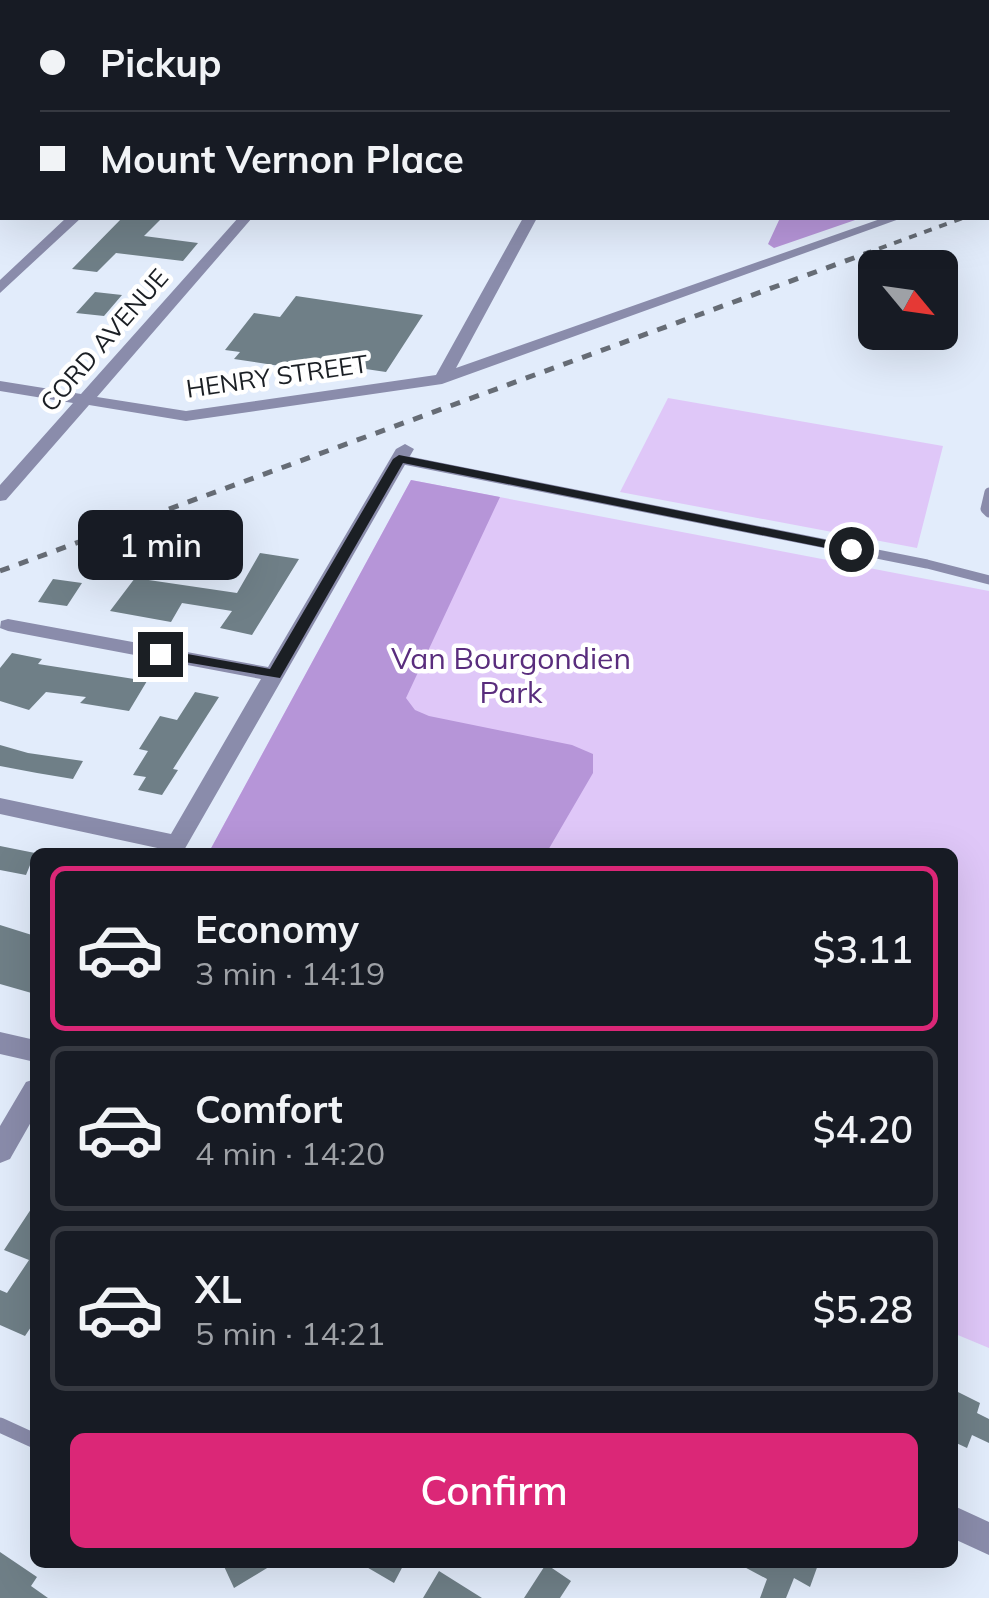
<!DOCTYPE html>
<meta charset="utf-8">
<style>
:root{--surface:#171b24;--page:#242831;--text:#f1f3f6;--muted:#9ea1a6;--line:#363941;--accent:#db2777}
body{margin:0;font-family:Mulish,sans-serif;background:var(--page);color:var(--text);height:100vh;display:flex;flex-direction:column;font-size:38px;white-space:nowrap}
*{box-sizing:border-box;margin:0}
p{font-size:32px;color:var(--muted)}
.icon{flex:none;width:55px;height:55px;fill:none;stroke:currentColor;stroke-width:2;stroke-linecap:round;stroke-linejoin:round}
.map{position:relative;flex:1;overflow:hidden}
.sheet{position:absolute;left:30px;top:848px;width:928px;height:720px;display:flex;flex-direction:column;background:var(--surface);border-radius:15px;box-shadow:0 10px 40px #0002}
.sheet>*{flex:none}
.banner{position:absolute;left:0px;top:0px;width:990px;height:220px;box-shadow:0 10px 40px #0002;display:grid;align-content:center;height:220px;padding:0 40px;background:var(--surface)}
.needle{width:65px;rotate:119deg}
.fabs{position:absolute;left:858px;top:250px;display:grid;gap:20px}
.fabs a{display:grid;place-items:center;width:100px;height:100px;border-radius:15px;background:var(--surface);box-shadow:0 10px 40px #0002;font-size:50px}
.end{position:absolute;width:45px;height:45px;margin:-22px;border:12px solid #1b1f24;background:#fff;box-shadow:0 0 0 5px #fff}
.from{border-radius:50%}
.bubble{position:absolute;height:70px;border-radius:15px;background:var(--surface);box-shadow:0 10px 40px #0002;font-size:32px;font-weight:600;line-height:70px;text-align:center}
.banner b{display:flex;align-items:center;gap:35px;height:95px;font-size:38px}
.banner b+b{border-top:2px solid var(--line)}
.banner i{width:25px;height:25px;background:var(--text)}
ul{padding:18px 0 0;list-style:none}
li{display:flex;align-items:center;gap:30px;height:165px;margin:0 20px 15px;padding:0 20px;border:5px solid var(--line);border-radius:15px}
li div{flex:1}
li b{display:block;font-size:38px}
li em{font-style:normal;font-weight:600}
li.current{border-color:var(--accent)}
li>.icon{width:90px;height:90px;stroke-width:1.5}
.action{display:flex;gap:20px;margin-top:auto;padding:20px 40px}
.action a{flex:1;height:115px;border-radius:15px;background:var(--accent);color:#fff;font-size:40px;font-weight:600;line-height:115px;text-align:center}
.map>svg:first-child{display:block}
.green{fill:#dfc7f8}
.forest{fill:#b695d8}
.building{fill:#6f7f87}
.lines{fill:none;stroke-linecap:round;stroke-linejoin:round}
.service-far1{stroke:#8a8cab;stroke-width:9}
.service{stroke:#8a8cab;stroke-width:15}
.minor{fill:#8a8cab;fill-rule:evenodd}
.rail-far1{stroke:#666c75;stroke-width:4;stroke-dasharray:8 8;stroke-linecap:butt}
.rail{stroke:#666c75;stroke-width:5;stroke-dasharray:10 10;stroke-linecap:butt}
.route{fill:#1b1f24}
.labels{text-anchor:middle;stroke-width:9;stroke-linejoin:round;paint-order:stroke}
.far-street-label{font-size:25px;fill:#1b1f24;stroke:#fff}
.park-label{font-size:30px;fill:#592d7d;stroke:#fff}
</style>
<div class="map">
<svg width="989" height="1598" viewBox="0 0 989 1598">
<rect width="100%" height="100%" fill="#e2ecfb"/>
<path class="green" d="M668,398L943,446L917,548L620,492Z
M411,480L989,591V1348L953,1333L952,852H209Z"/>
<path class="forest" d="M780,218H861L774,248L768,244Z
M411,480L500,497L406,698L415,710L429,716L572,745L593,754V773L547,852H209Z"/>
<path class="building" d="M122,218H162L144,236L198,243L183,261L116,253L97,272L72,269Z
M95,292L122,295L104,316L76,313Z
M296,296L423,315L386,372L359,368L352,377L234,359L240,352L225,350L254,313L280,317Z
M260,553L299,559L252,635L220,628L232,611L182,603L171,622L110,611L135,578L237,593Z
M53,579L82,583L67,606L38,602Z
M12,653L42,659L38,664L147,681L129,711L80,703L86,697L46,692L29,710L0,701V668Z
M195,692L219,697L173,769L178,770L162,795L138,790L146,777L133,775L148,751L139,749L160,716L177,720Z
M0,745L28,753L83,761L73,779L37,773L0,766Z
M0,846L35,853L26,875L0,870Z
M0,925L35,936V994L0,984Z
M35,1203V1321L25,1336L0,1325V1290L7,1293L29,1260L4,1250Z
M952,1389L980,1403L977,1413L989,1419V1443L972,1435L967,1448L952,1441Z
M0,1552L37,1577L31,1586L48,1598H0Z
M222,1562H277L234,1588Z
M358,1562H405L394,1583Z
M735,1562H819L810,1587L794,1578L786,1598H760L767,1579Z
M546,1564L571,1581L560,1598H524Z
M439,1571L482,1598H423Z"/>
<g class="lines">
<path class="service-far1" d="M399,459L927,564L989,580
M989,492L985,509L989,513"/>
<path class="service" d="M0,1425L35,1441"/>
<path class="minor" d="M2,127V136L0,137V128Z
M0,147H2V155H0Z
M66,218H81L0,293V280Z
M238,218H252L97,397L186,411L436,375L523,218H537L456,368L883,218H902L442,384L186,421L89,405L6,500L0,501V485L73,403L0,391V381L81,394Z
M405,444L414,449L183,852H161L162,849L0,814V798L171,834L261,679L8,631L0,628L1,621L8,619L268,667L396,449Z
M0,1032L35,1040V1062L0,1054Z
M35,1079V1115L10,1159L0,1163V1126L26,1082Z
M952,1505L989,1522V1555L952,1538Z"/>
<path class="rail-far1" d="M864,254L963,218"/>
<path class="rail" d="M0,571L870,252"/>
</g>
<path class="route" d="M399,455L851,545L858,549L851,553L403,463L280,678L155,657L153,654L160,649L270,669L393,459Z"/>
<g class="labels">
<g class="far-street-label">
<text transform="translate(104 340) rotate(-49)" y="9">CORD AVENUE</text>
<text transform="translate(277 376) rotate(-8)" y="9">HENRY STREET</text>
</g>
<g class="park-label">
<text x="511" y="669">Van Bourgondien<tspan x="511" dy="34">Park</tspan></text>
</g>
</g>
</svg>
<div class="fabs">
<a><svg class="needle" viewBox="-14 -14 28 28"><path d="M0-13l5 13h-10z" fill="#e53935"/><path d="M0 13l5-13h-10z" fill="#9ea1a6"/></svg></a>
</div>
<i class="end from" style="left:851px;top:549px"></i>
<i class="end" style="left:160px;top:654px"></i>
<div class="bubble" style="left:78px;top:510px;width:165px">1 min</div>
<div class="banner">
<b><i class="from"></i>Pickup</b>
<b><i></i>Mount Vernon Place</b>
</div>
<section class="sheet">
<ul>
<li class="current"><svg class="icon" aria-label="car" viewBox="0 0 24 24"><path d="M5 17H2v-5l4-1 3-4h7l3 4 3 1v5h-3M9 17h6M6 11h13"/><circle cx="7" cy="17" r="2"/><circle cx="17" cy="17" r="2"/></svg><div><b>Economy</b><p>3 min · 14:19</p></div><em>$3.11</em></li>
<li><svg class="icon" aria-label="car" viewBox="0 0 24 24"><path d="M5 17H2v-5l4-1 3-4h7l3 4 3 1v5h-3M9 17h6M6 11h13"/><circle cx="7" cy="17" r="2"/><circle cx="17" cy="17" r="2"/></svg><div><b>Comfort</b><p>4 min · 14:20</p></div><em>$4.20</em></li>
<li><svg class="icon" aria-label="car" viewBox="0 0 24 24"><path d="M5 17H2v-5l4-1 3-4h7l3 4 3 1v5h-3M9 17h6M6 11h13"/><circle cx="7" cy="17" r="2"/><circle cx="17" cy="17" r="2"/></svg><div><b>XL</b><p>5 min · 14:21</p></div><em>$5.28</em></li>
</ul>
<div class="action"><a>Confirm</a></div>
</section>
</div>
